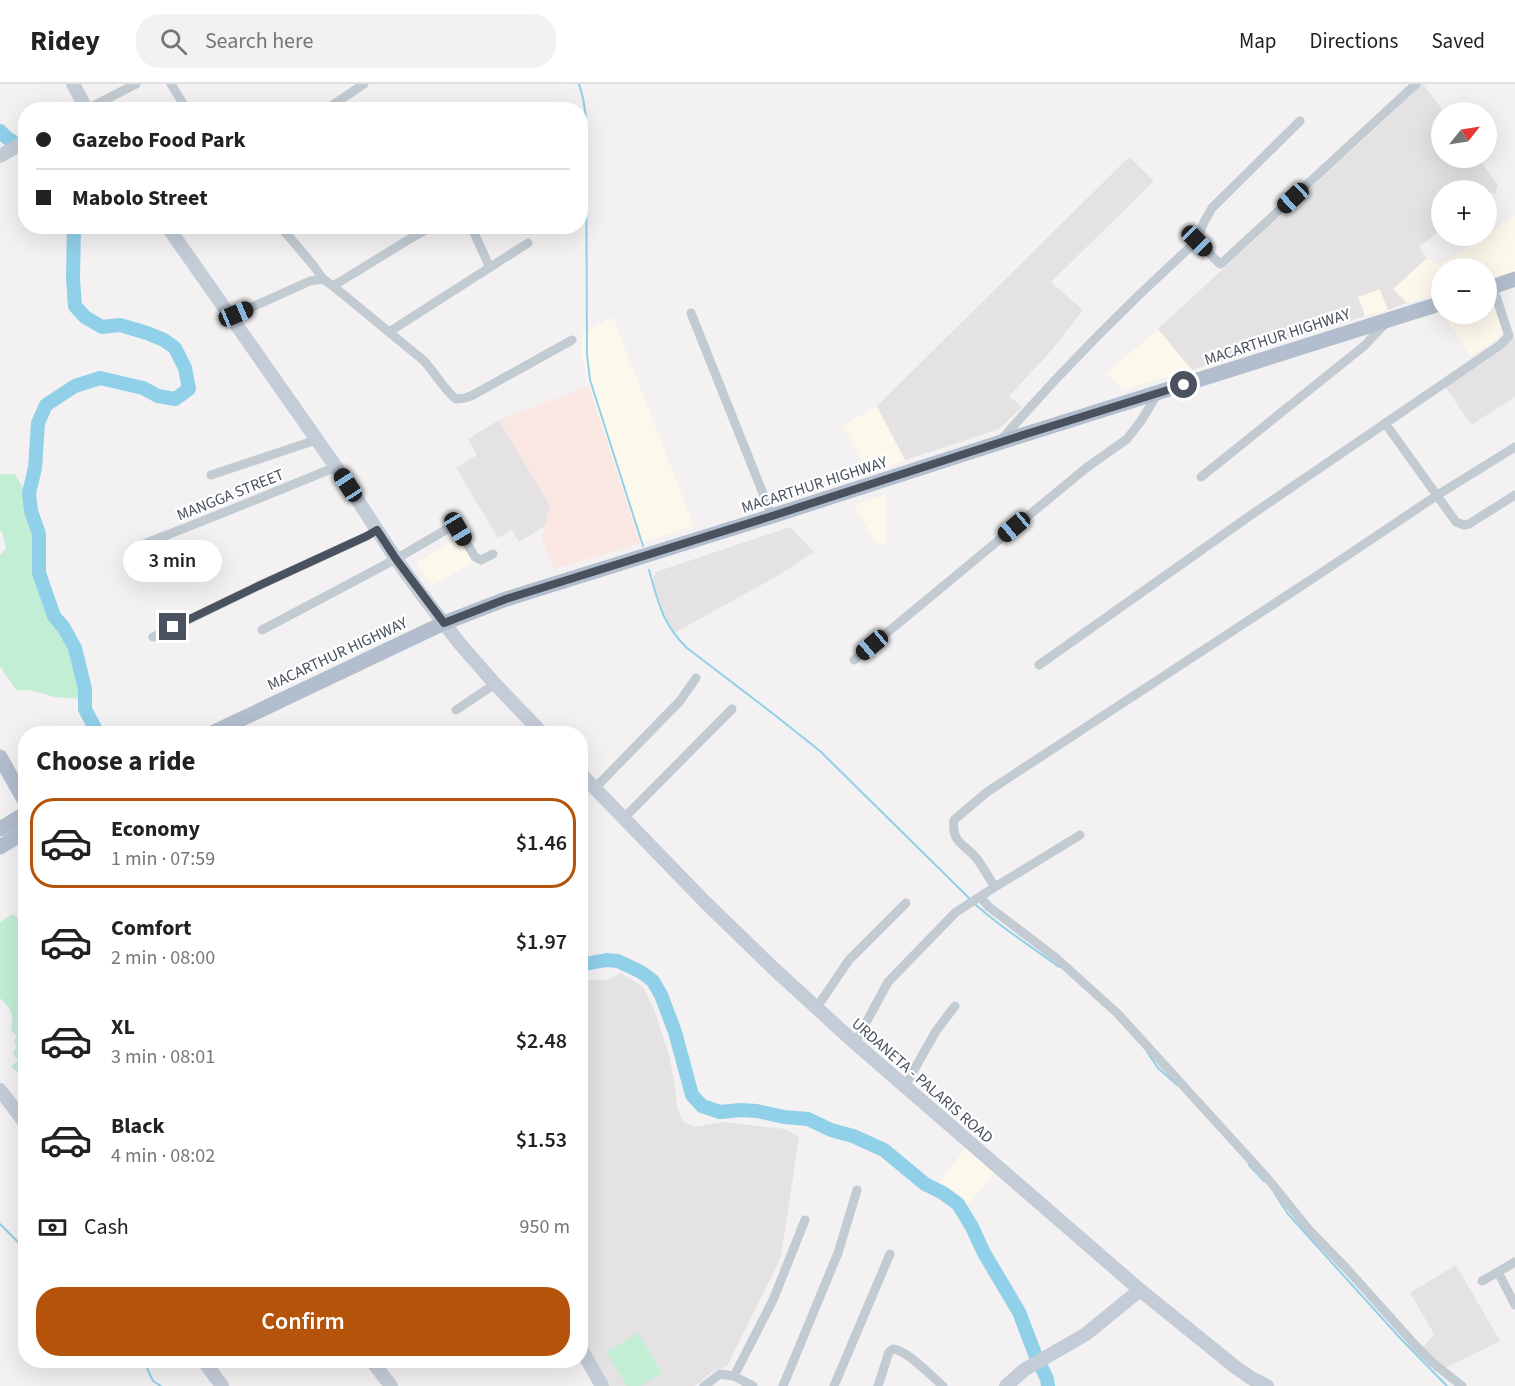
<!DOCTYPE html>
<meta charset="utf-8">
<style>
:root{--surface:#fff;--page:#f2f2f2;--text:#222;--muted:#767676;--line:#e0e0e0;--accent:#b45309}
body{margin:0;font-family:"Source Sans 3",sans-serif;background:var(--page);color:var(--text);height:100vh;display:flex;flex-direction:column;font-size:22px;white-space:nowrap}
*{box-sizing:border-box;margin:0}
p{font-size:20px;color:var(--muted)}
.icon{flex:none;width:33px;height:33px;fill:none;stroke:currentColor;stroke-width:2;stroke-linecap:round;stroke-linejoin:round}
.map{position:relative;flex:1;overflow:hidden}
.panel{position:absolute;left:18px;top:642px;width:570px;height:642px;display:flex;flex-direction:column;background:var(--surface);border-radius:24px;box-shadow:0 6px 24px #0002}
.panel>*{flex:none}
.banner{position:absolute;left:18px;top:18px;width:570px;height:132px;border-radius:24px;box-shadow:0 6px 24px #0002;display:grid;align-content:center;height:132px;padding:0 18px;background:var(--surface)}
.needle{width:39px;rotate:60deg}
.tools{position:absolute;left:1431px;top:18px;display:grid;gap:12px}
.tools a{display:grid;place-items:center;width:66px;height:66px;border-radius:50%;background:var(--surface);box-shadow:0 6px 24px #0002;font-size:30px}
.end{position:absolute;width:27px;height:27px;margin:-14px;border:8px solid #49525e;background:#fff;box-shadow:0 0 0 3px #fff}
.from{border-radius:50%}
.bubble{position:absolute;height:42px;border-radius:21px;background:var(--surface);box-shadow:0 6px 24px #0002;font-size:20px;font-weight:600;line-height:42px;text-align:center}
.car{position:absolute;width:18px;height:36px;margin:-18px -9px;border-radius:8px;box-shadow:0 0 4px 2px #0007;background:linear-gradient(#222 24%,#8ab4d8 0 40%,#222 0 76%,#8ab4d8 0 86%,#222 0)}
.banner b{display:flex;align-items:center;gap:21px;height:57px;font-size:22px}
.banner b+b{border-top:2px solid var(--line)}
.banner i{width:15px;height:15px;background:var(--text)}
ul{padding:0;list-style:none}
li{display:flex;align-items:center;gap:18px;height:90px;margin:0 12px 9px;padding:0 6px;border:3px solid transparent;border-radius:24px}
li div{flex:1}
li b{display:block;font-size:22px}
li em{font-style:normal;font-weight:600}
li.selected{border-color:var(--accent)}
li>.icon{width:54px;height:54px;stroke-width:1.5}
h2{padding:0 18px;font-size:27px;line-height:72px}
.pay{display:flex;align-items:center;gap:15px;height:66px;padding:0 18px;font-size:22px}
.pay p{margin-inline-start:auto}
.cta{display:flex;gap:12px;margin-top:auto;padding:12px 18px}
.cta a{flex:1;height:69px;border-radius:24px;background:var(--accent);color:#fff;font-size:24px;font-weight:600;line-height:69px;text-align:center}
header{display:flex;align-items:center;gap:36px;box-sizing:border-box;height:84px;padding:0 30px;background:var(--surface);border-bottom:2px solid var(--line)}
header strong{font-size:28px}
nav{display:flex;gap:33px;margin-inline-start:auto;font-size:21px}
.search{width:420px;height:54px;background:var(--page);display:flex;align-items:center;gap:15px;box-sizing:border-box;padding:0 21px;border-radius:24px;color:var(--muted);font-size:22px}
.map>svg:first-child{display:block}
.commercial{fill:#fcf8ec}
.education{fill:#e4e2e3}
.medical{fill:#fae7e3}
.green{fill:#c2eed6}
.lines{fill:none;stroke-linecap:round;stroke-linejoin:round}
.stream{stroke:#90d0e9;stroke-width:2}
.river{stroke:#90d0e9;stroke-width:14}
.street{stroke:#c2cad2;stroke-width:9}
.secondary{stroke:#c4ccd8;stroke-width:14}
.primary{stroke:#b2bece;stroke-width:15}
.route{stroke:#49525e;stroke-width:8}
.labels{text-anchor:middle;stroke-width:4.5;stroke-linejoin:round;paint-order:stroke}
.street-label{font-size:16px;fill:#49525e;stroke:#fff}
</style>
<header>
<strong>Ridey</strong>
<div class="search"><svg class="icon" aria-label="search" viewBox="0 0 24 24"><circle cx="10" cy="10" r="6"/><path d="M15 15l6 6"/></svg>Search here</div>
<nav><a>Map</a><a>Directions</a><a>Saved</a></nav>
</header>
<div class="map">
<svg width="1515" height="1302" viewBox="0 0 1515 1302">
<rect width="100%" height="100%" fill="#f3f1f1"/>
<path class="commercial" d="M1515,132V188L1487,196L1486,184H1442L1441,209L1407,219L1393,205L1427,174L1439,181Z
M1380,205L1388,226L1365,232L1358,213Z
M1491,216L1502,244V248L1497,255L1470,272L1444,232L1451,230H1486L1487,218Z
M613,233L694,442L640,459L589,302L582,271V249Z
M1158,245L1192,286L1122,306L1107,289Z
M877,322L905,376L868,391L843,341Z
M886,410L887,459L877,461L854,421Z
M460,453L475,477L431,502L417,478Z
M966,1063L996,1087L977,1111L966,1122L940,1098Z"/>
<path class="education" d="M1421,0H1423L1444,28H1442V74H1478L1498,101L1495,110L1490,108L1487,111L1486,106H1442L1441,146L1419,163L1427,174L1393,205L1407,219L1388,226L1380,205L1358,213L1365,232L1284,258L1278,251L1261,257L1262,263L1258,266L1192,286L1158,245L1392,29Z
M1129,73L1154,97L1051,198L1083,226L1051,267L1009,312L1022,323L999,345L905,376L877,322Z
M1515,254V313L1471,341L1445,302Z
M499,336L550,421L545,442L519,458L512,446L498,454L456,384L477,371L468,355Z
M790,443L814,468L776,493L674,549L663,527L653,495L656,488Z
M621,889L643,903L654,925L669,971L675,1003L677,1023L683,1038L695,1043L723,1038L785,1045L799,1053L781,1173L727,1282L712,1288L695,1302H609L581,1252L580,896H608Z
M1456,1181L1500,1257L1443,1285L1422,1264L1434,1250L1410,1209Z"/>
<path class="medical" d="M589,302L640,459L554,485L542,455L550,421L499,336Z"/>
<path class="green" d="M0,390H15L23,404L37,457L36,482L52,531C57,541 65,548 70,559C78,576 78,596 81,615L55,613L30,606H16L0,582V472L6,464L2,448L0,446Z
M13,830L25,841V893L19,899L25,906V913L21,917L26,926V993L24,995L11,982L18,977L13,969L17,962L14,957L17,952L11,946C14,929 12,926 0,914V838Z
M638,1249L662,1289L640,1302H627L606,1268Z"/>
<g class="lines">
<path class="stream" d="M579,0L583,14L586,33L587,271L590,296L643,462
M649,486C658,517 662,540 687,564L776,632L820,667L971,816
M975,820C1001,844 1031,862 1059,883
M1147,968L1158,984L1177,1001
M1249,1081L1264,1097
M1275,1110L1288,1130L1400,1254L1447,1302
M0,1140L26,1166
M141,1276L146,1282L153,1297L161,1302"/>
<path class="river" d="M0,47L7,54L26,65
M74,142L73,195L75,222L85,233L102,243L120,241L147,249L164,256L175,264L185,284L189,305L175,315L158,312L143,304L100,294L75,302L46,321L38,339L35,384L29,409L31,427L39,450V489L54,532L64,544L75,564L85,605V625L98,650
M580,881L606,876L618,877L641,888L653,897L661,911L675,948L692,1011L702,1022L720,1028L741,1026L757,1027L784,1033L808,1035L831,1046L853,1052L884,1066L925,1100L943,1109L958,1120L972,1143L984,1169L1019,1228L1035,1270L1047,1295L1048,1302"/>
<path class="street" d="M171,0L187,26
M87,25L136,0
M325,26L364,0
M280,142L313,181L323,195L333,202L423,276C435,288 443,305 456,315L465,314L473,311L572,256
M471,142L490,184
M1197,157L1204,138L1212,124L1300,37
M333,202L413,153L433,142
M691,229L772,432
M230,233L310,197L323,195
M389,248L528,159
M1385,339L1456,438L1464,441L1469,440L1515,411
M1000,357C1062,286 1127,220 1197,157L1220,180L1222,179L1416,0
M211,391L316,356
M1201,393L1364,262L1386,239
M135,463C203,438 269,410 336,383
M262,546L396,475L449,444L458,445L472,468L475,473L481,476L493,470
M153,553L254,504L367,452L377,446
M854,576L1086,384L1127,355L1141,337L1158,309
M1039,581L1251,431L1500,261L1509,252L1493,203
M456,626L495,600
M595,704L680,617L696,594
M624,734L732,625
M995,803C989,794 983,783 977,775C965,760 951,759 954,736L987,708L1315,493L1436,412L1515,363
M980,813L989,823L1055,873L1118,930L1268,1095L1310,1147L1346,1184L1415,1261L1433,1279L1462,1302
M817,923L849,876L906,819
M855,959L888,898L956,828L995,803L1080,751
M905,1002L936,947L955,922
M1515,1178L1498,1188L1515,1221
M1482,1197L1498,1188
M734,1292L773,1216L805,1136
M704,1302L720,1290L734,1292L753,1302
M783,1302L838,1169L857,1106
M834,1302L890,1170
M878,1302L889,1268L893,1265C907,1266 931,1292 943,1302"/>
<path class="secondary" d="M73,0L87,26
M0,72L26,57
M167,142L336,383L396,475L419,507L460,560L495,600L543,650
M580,689L705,818L773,884L855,959L1140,1206L1234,1282L1251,1294L1267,1302
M0,1006L26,1040
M580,1263L602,1302
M203,1276L222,1302
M371,1276L391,1302
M1006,1302L1024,1286L1086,1250L1140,1206"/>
<path class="primary" d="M1486,205L1515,195
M210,650L444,539L506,515L772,432L1023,351L1442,219
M0,673L26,719
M0,745L26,729
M0,763L26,747"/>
</g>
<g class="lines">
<path class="route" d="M173,543L254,504L367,452L377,446L396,475L444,539L506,515L772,432L1023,351L1184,301"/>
</g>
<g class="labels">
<g class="street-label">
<text transform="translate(1277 252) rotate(-18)" y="6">MACARTHUR HIGHWAY</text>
<text transform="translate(814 400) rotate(-18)" y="6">MACARTHUR HIGHWAY</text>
<text transform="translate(230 410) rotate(-22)" y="6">MANGGA STREET</text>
<text transform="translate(337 569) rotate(-25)" y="6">MACARTHUR HIGHWAY</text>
<text transform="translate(923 996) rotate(41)" y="6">URDANETA - PALARIS ROAD</text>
</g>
</g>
</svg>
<div class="tools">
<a><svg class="needle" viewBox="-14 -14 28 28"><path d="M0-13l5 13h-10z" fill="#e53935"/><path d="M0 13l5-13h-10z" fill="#767676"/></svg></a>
<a>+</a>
<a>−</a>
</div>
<i class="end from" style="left:1184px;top:301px"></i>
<i class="end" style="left:173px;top:543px"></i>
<div class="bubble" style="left:123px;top:456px;width:99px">3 min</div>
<i class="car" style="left:1293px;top:114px;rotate:227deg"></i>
<i class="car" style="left:1197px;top:157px;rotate:135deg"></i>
<i class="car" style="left:236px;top:230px;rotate:67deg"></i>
<i class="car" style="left:348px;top:401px;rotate:327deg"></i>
<i class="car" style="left:1014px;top:443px;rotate:230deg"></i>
<i class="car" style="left:458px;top:445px;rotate:149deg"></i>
<i class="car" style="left:872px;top:561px;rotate:230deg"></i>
<div class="banner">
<b><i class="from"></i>Gazebo Food Park</b>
<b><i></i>Mabolo Street</b>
</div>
<section class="panel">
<h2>Choose a ride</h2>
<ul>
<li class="selected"><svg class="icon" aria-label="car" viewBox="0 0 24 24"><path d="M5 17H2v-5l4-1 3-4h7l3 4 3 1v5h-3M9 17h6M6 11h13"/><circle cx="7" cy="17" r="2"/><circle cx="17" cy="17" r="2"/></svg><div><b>Economy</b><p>1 min · 07:59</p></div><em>$1.46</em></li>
<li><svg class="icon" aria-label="car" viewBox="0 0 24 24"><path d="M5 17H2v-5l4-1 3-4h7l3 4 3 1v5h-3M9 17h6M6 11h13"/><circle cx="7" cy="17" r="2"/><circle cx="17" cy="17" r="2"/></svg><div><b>Comfort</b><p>2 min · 08:00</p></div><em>$1.97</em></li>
<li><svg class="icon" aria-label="car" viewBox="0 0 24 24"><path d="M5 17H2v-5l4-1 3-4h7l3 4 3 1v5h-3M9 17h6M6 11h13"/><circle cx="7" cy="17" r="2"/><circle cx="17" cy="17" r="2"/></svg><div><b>XL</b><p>3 min · 08:01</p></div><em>$2.48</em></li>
<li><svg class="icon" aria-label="car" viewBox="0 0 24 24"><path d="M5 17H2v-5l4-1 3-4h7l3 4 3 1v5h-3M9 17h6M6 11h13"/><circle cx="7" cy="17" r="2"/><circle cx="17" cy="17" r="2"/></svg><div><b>Black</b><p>4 min · 08:02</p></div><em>$1.53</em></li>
</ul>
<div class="pay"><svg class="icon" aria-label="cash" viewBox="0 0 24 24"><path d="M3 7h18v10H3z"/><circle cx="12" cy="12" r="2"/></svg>Cash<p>950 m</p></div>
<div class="cta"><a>Confirm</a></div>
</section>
</div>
